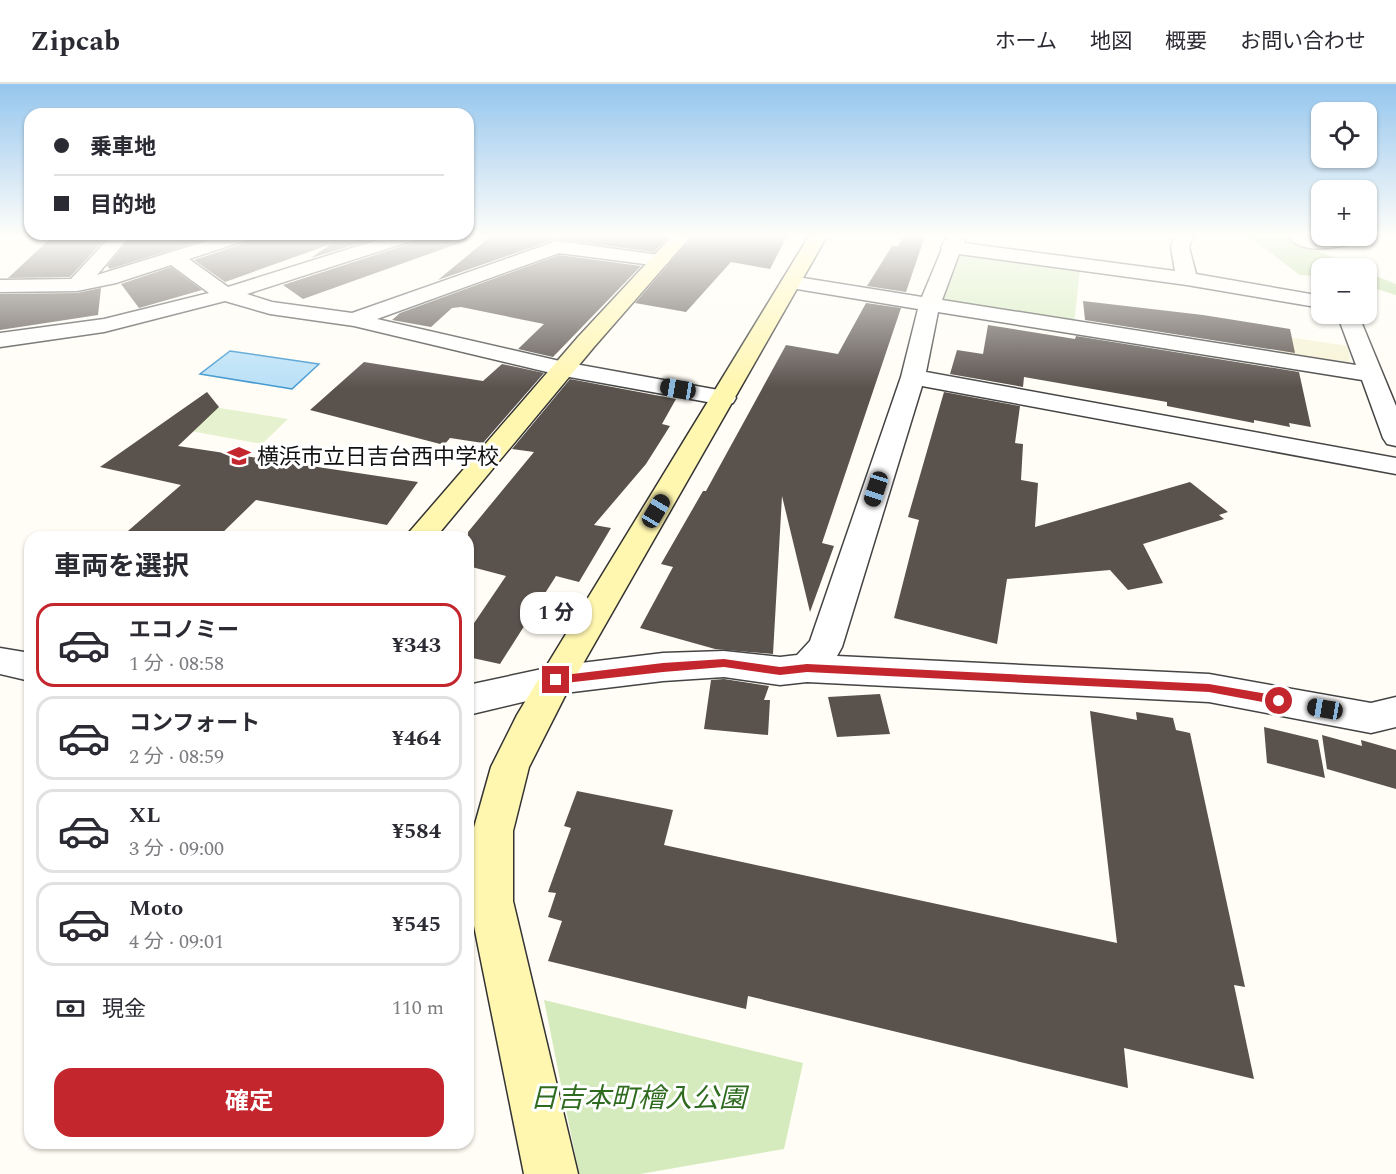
<!DOCTYPE html>
<html lang="ja">
<meta charset="utf-8">
<style>
:root{--surface:#fff;--page:#f7f7f7;--text:#2b2b33;--muted:#7c7c81;--line:#e1e1e2;--accent:#c4262e}
body{margin:0;font-family:Spectral,"Noto Sans JP",serif;background:var(--page);color:var(--text);height:100vh;display:flex;flex-direction:column;font-size:22px;white-space:nowrap}
*{box-sizing:border-box;margin:0}
p{font-size:20px;color:var(--muted)}
.icon{flex:none;width:33px;height:33px;fill:none;stroke:currentColor;stroke-width:2;stroke-linecap:round;stroke-linejoin:round}
.map{position:relative;flex:1;overflow:hidden}
.drawer{position:absolute;left:24px;top:447px;width:450px;height:618px;display:flex;flex-direction:column;background:var(--surface);border-radius:18px;box-shadow:0 2px 4px #0004}
.drawer>*{flex:none}
.banner{position:absolute;left:24px;top:24px;width:450px;height:132px;border-radius:18px;box-shadow:0 2px 4px #0004;display:grid;align-content:center;height:132px;padding:0 30px;background:var(--surface)}
.buttons{position:absolute;left:1311px;top:18px;display:grid;gap:12px}
.buttons a{display:grid;place-items:center;width:66px;height:66px;border-radius:12px;background:var(--surface);box-shadow:0 2px 4px #0004;font-size:30px}
.end{position:absolute;width:27px;height:27px;margin:-14px;border:8px solid #c4262e;background:#fff;box-shadow:0 0 0 3px #fff}
.from{border-radius:50%}
.bubble{position:absolute;height:42px;border-radius:18px;background:var(--surface);box-shadow:0 2px 4px #0004;font-size:20px;font-weight:700;line-height:42px;text-align:center}
.car{position:absolute;width:18px;height:36px;margin:-18px -9px;border-radius:8px;box-shadow:0 0 4px 2px #0007;background:linear-gradient(#222 24%,#8ab4d8 0 40%,#222 0 76%,#8ab4d8 0 86%,#222 0)}
.banner b{display:flex;align-items:center;gap:21px;height:57px;font-size:22px}
.banner b+b{border-top:2px solid var(--line)}
.banner i{width:15px;height:15px;background:var(--text)}
ul{padding:0;list-style:none}
li{display:flex;align-items:center;gap:18px;height:84px;margin:0 12px 9px;padding:0 18px;border:3px solid var(--line);border-radius:18px}
li div{flex:1}
li b{display:block;font-size:22px}
li em{font-style:normal;font-weight:700}
li.selected{border-color:var(--accent)}
li>.icon{width:54px;height:54px;stroke-width:1.5}
h2{padding:0 30px;font-size:27px;line-height:72px}
.pay{display:flex;align-items:center;gap:15px;height:66px;padding:0 30px;font-size:22px}
.pay p{margin-inline-start:auto}
.cta{display:flex;gap:12px;margin-top:auto;padding:12px 30px}
.cta a{flex:1;height:69px;border-radius:18px;background:var(--accent);color:#fff;font-size:24px;font-weight:700;line-height:69px;text-align:center}
header{display:flex;align-items:center;gap:36px;box-sizing:border-box;height:84px;padding:0 30px;background:var(--surface);border-bottom:2px solid var(--line)}
header strong{font-size:28px}
nav{display:flex;gap:33px;margin-inline-start:auto;font-size:21px}
.map>svg:first-child{display:block}
.farmland{fill:#f6f3d4}
.green{fill:#d5ebbd}
.forest{fill:#b9dc9c}
.pitch{fill:#e6f2cf}
.water{fill:#b9e0f7;stroke:#3f96cf;stroke-width:1.5}
.building{fill:#5a524d}
.lines{fill:none;stroke-linecap:round;stroke-linejoin:round}
.street-casing{stroke:#444;stroke-width:3}
.secondary-casing{stroke:#333;stroke-width:3}
.street{fill:#fff;fill-rule:evenodd}
.secondary{fill:#fff6b0;fill-rule:evenodd}
.route{fill:#c4262e}
.labels{text-anchor:middle;stroke-width:6;stroke-linejoin:round;paint-order:stroke}
.poi-label{font-size:22px;fill:#111;stroke:#fff;text-anchor:start}
.near-park-label{font-size:27px;font-style:italic;fill:#2f6b1f;stroke:#fff}
</style>
<header>
<strong>Zipcab</strong>
<nav><a>ホーム</a><a>地図</a><a>概要</a><a>お問い合わせ</a></nav>
</header>
<div class="map">
<svg width="1396" height="1090" viewBox="0 0 1396 1090">
<rect width="100%" height="100%" fill="#fffdf5"/>
<path class="farmland" d="M1275,251L1348,262L1350,278L1280,268Z"/>
<path class="green" d="M959,167L1080,185L1074,241L942,218Z
M544,916L803,979L784,1065L640,1090H579Z"/>
<path class="forest" d="M1248,152H1281L1359,184H1322L1321,192L1300,191Z
M1366,188L1396,200V211L1367,202Z"/>
<path class="pitch" d="M195,320L288,335L262,360L169,343Z"/>
<path class="water" d="M230,267L319,280L292,305L200,290Z"/>
<path class="building" d="M53,152H108L70,193L8,194Z
M132,152H217L110,185L107,182Z
M251,152H384L311,174L331,160L225,198L194,176L248,158Z
M418,152H467L468,156L303,215L283,201L415,158Z
M491,152H669L654,168L556,155L438,196Z
M693,152H787L770,185L731,178L686,228L635,219Z
M904,152H925L906,208L867,202L892,162H898Z
M559,171L641,182L553,273L518,265L544,240L461,223L452,224L431,243L392,236L400,229Z
M171,183L202,206L139,224L121,200Z
M101,204L98,231L0,246V210L77,209Z
M1083,217L1203,231L1290,245L1295,269L1085,236Z
M866,219L901,224L822,459L834,462L810,528L782,412L773,570L715,565L640,544L673,483L661,480L703,407H706L786,261L838,270Z
M988,241L1075,255L1076,252L1299,288L1311,343L1289,339L1290,343L1254,336V339L1167,322V318L1024,293L1023,303L950,290L957,266L983,270Z
M364,278L483,297L502,280L544,289L483,359L450,354L444,361L310,326Z
M570,295L676,315L662,340L670,342L646,380L594,441L611,444L579,498L556,492L500,580L468,573V548L506,492L468,482V448L534,368L512,365Z
M207,308L219,323L178,362L418,398L387,441L256,416L218,453H121L181,401L100,383Z
M944,308L1020,322L1015,359L1023,360L1021,396L1038,399L1035,443L1190,398L1228,428L1219,431L1224,435L1143,460L1163,499L1128,506L1110,486L1007,495L997,560L894,534L919,436L908,433Z
M724,595L769,602L764,616H770L768,651L704,645L711,596Z
M880,610L890,650L837,653L828,613Z
M1090,627L1137,636L1136,628L1173,634L1176,646L1190,649L1245,903L1234,901L1254,995L1124,964L1128,1004L748,912L746,925L548,877L562,837L548,833L556,809L548,808L571,744L564,742L577,707L673,726L664,761L1117,859Z
M1264,643L1318,656L1325,694L1267,679Z
M1322,651L1362,662L1361,656L1396,666V705L1327,685Z"/>
<g class="lines">
<g class="street-casing">
<path id="street" d="M111,152H130L97,191L223,152H249L247,156L189,175L228,203L390,152H416L414,156L247,210L272,218L352,229L557,157L667,172L670,176L667,180L660,182L559,169L377,235L564,278L724,307L733,309L736,314L733,319L724,321L564,292L354,242L270,230L225,217L104,248L0,263V249L104,235L209,209L171,181L116,199L77,207L0,208V196L71,195Z
M948,152H966L964,159L1175,187L1171,163L1175,152H1193L1189,163L1196,190L1322,212V224L1187,201L959,170L942,216L1356,281L1337,230H1358L1396,322V362L1387,360L1383,354L1362,296L938,228L926,288L1396,374V390L922,302L842,563L837,572L1209,590L1371,619L1396,613V643L1371,649L1209,618L807,598L780,601L724,593L663,597L556,610L468,631V601L556,582L663,569L724,567L780,573L797,571L810,557L901,293L918,225L791,204L784,202L781,198L784,194L791,192L922,213L942,165L941,163Z
M1288,152H1373L1371,156L1364,158C1342,161 1303,174 1288,152Z
M0,564L30,569V597L0,590Z"/>
</g>
<g class="secondary-casing">
<path id="secondary" d="M672,152H691L594,263L436,453H405L578,253Z
M809,152H827L568,606L529,683L513,747V817L578,1090H524L469,817L473,747L491,683L517,631L544,586Z"/>
</g>
<use href="#street" class="street"/>
<use href="#secondary" class="secondary"/>
</g>
<linearGradient id="sky" x2="0" y2="1"><stop stop-color="#95c6ee"/><stop offset="0.5" stop-color="#fffefa"/><stop offset="1" stop-color="#fffefa" stop-opacity="0"/></linearGradient>
<rect width="1396" height="304" fill="url(#sky)"/>
<path class="route" d="M724,575L780,583L807,580L1209,600L1279,612L1284,617L1279,621L1209,608L807,588L780,591L724,583L663,588L556,600L551,596L556,592L663,579Z"/>
<defs>
<g id="school-bare" transform="scale(1.8)"><path d="M0-5L7-2L0 1L-7-2ZM-4 1L0 2.5L4 1V4Q0 6-4 4Z" fill="#c4262e" stroke="#fff" stroke-width="2.5" paint-order="stroke"/></g>
</defs>
<g fill-rule="evenodd">
<use href="#school-bare" x="239" y="372"/>
</g>
<g class="labels">
<g class="poi-label">
<text x="257" y="380">横浜市立日吉台西中学校</text>
</g>
<g class="near-park-label">
<text x="638" y="1023">日吉本町檜入公園</text>
</g>
</g>
</svg>
<div class="buttons">
<a><svg class="icon" aria-label="locate" viewBox="0 0 24 24"><circle cx="12" cy="12" r="6"/><path d="M12 2v4M12 18v4M2 12h4M18 12h4"/></svg></a>
<a>+</a>
<a>−</a>
</div>
<i class="end from" style="left:1279px;top:617px"></i>
<i class="end" style="left:556px;top:596px"></i>
<div class="bubble" style="left:520px;top:508px;width:72px">1 分</div>
<i class="car" style="left:678px;top:305px;rotate:280deg"></i>
<i class="car" style="left:876px;top:405px;rotate:198deg"></i>
<i class="car" style="left:656px;top:427px;rotate:31deg"></i>
<i class="car" style="left:1325px;top:625px;rotate:280deg"></i>
<div class="banner">
<b><i class="from"></i>乗車地</b>
<b><i></i>目的地</b>
</div>
<section class="drawer">
<h2>車両を選択</h2>
<ul>
<li class="selected"><svg class="icon" aria-label="car" viewBox="0 0 24 24"><path d="M5 17H2v-5l4-1 3-4h7l3 4 3 1v5h-3M9 17h6M6 11h13"/><circle cx="7" cy="17" r="2"/><circle cx="17" cy="17" r="2"/></svg><div><b>エコノミー</b><p>1 分 · 08:58</p></div><em>¥343</em></li>
<li><svg class="icon" aria-label="car" viewBox="0 0 24 24"><path d="M5 17H2v-5l4-1 3-4h7l3 4 3 1v5h-3M9 17h6M6 11h13"/><circle cx="7" cy="17" r="2"/><circle cx="17" cy="17" r="2"/></svg><div><b>コンフォート</b><p>2 分 · 08:59</p></div><em>¥464</em></li>
<li><svg class="icon" aria-label="car" viewBox="0 0 24 24"><path d="M5 17H2v-5l4-1 3-4h7l3 4 3 1v5h-3M9 17h6M6 11h13"/><circle cx="7" cy="17" r="2"/><circle cx="17" cy="17" r="2"/></svg><div><b>XL</b><p>3 分 · 09:00</p></div><em>¥584</em></li>
<li><svg class="icon" aria-label="car" viewBox="0 0 24 24"><path d="M5 17H2v-5l4-1 3-4h7l3 4 3 1v5h-3M9 17h6M6 11h13"/><circle cx="7" cy="17" r="2"/><circle cx="17" cy="17" r="2"/></svg><div><b>Moto</b><p>4 分 · 09:01</p></div><em>¥545</em></li>
</ul>
<div class="pay"><svg class="icon" aria-label="cash" viewBox="0 0 24 24"><path d="M3 7h18v10H3z"/><circle cx="12" cy="12" r="2"/></svg>現金<p>110 m</p></div>
<div class="cta"><a>確定</a></div>
</section>
</div>
